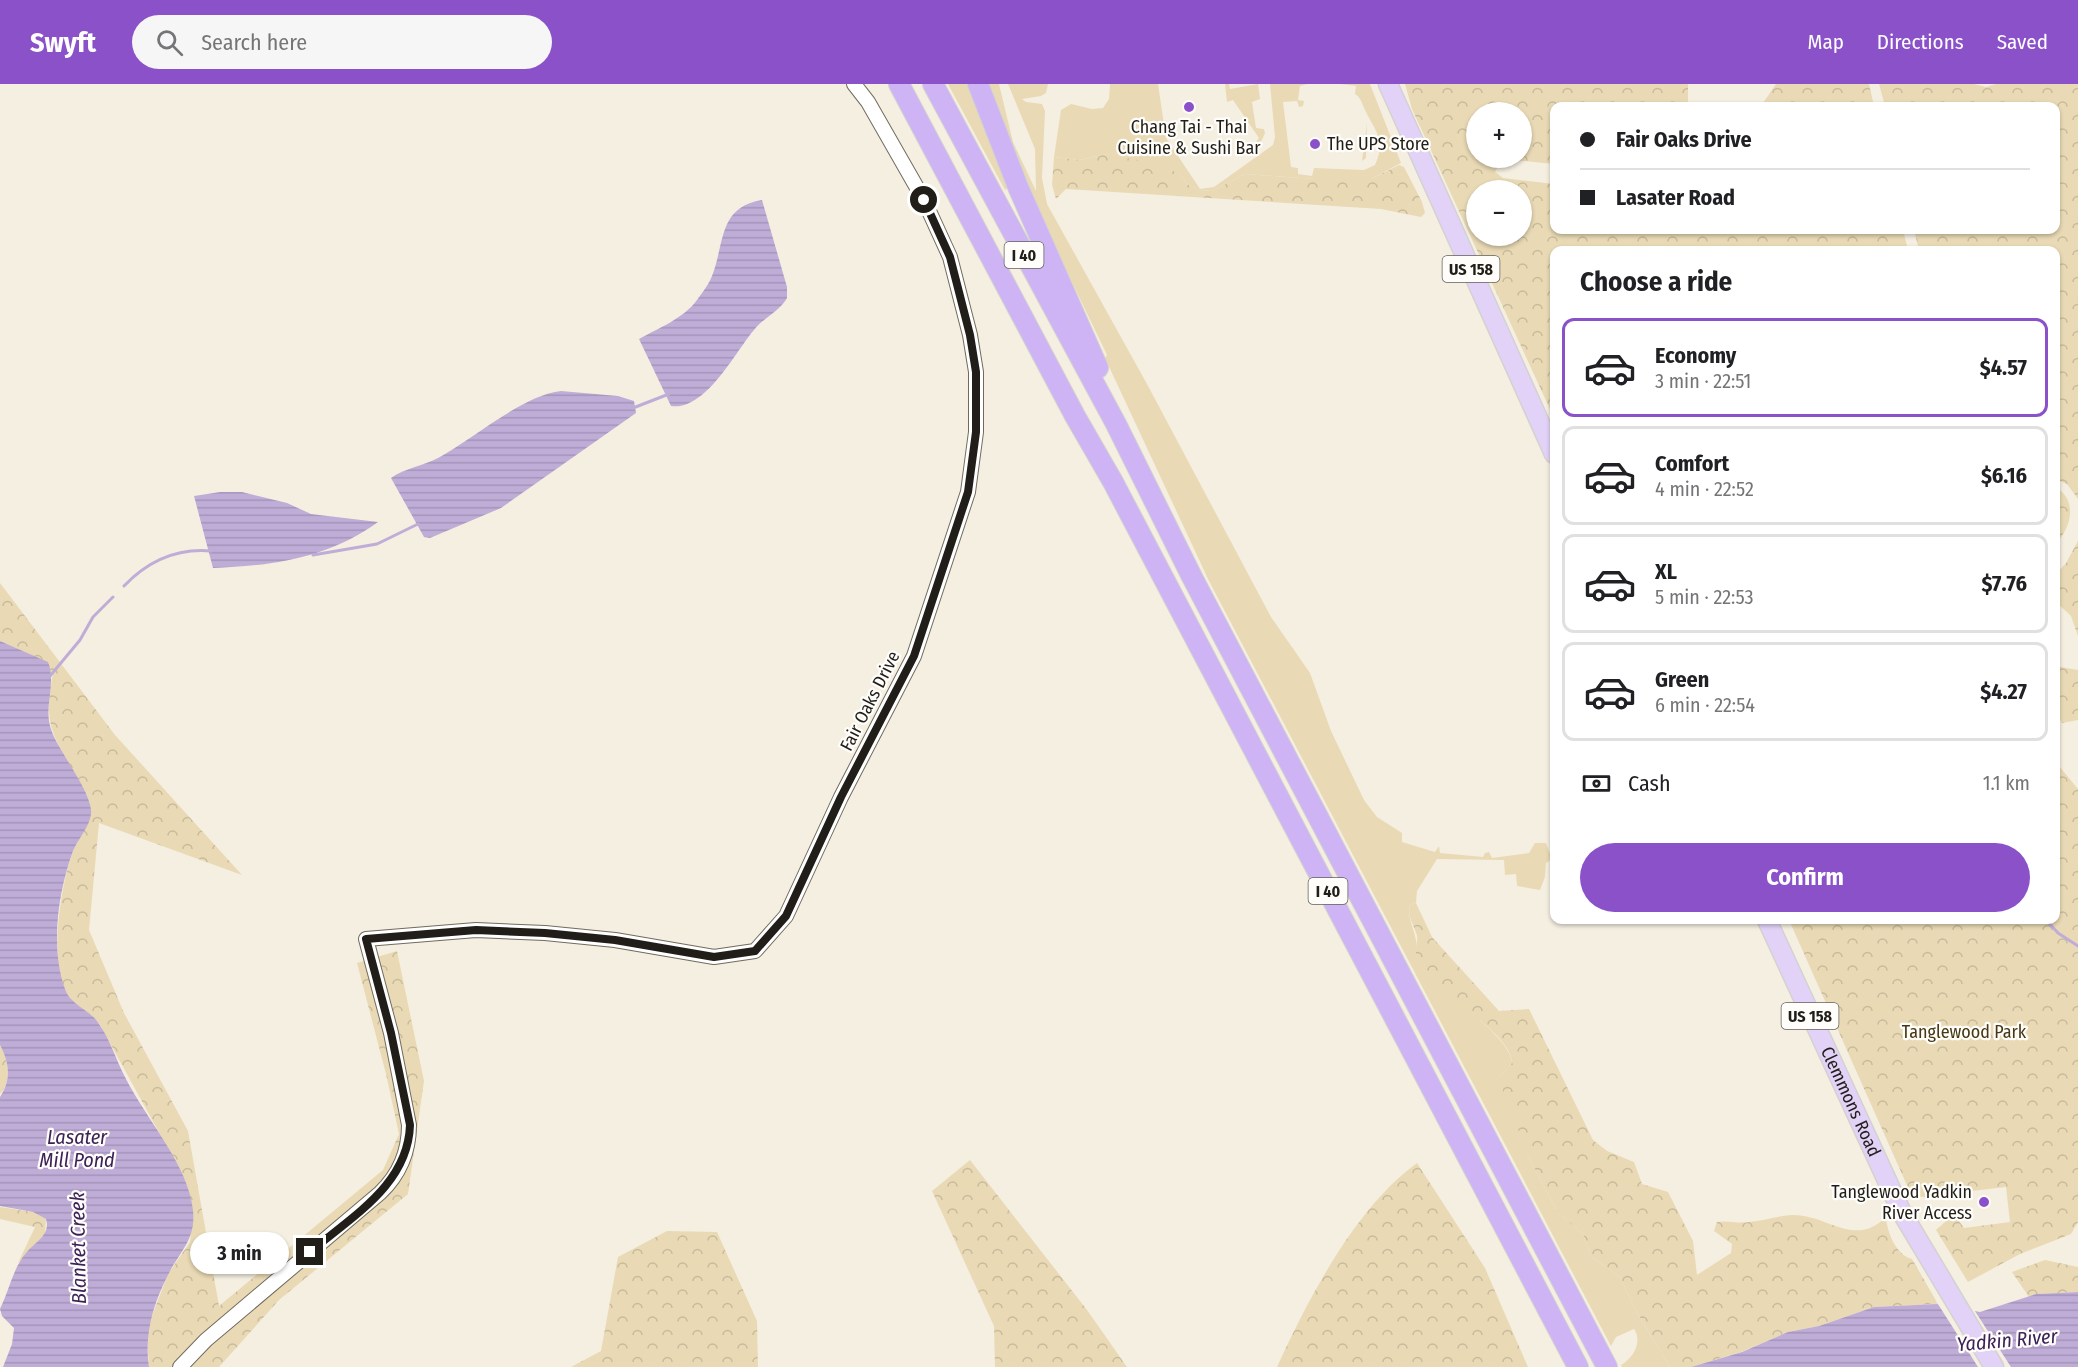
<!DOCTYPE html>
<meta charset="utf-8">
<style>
:root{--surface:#fff;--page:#f6f6f6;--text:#202124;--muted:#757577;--line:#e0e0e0;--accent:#8b51c8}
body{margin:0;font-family:"Fira Sans Condensed",sans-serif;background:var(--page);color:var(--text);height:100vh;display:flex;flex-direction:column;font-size:22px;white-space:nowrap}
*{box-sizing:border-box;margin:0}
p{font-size:20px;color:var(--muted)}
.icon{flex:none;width:33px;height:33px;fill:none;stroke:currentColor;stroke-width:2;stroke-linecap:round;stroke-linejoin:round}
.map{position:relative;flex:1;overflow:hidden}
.drawer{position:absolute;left:1550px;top:162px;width:510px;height:678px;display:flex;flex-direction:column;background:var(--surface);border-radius:12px;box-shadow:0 2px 4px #0004}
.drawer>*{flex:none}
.hud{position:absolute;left:1550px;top:18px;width:510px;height:132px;border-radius:12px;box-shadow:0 2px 4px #0004;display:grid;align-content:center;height:132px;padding:0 30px;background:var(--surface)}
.tools{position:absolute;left:1466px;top:18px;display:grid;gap:12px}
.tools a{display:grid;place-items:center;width:66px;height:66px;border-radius:50%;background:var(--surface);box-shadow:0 2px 4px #0004;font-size:30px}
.end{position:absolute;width:27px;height:27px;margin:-14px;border:8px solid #211e19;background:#fff;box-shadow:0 0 0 3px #fff}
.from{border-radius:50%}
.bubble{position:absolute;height:42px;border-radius:21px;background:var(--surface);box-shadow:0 2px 4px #0004;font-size:20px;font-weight:700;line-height:42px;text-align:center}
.hud b{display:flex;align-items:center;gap:21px;height:57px;font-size:22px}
.hud b+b{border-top:2px solid var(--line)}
.hud i{width:15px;height:15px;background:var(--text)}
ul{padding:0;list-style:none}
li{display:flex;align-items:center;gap:18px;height:99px;margin:0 12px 9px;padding:0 18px;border:3px solid var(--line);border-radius:12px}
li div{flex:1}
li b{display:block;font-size:22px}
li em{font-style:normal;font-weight:700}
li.current{border-color:var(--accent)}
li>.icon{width:54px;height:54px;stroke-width:1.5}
h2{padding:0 30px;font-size:27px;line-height:72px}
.pay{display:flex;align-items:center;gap:15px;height:66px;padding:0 30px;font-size:22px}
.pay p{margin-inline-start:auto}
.primary-button{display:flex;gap:12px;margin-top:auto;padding:12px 30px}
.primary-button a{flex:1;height:69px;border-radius:36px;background:var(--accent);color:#fff;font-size:24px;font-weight:700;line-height:69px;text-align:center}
header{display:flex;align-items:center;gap:36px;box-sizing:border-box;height:84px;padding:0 30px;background:var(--accent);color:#fff}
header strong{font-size:28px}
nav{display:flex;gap:33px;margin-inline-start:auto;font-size:21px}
.search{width:420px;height:54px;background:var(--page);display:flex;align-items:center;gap:15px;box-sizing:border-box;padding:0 21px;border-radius:33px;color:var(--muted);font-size:22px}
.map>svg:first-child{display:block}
.green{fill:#e9dab5}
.forest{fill:url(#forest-crowns);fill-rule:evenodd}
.water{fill:url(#water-rules)}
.pier{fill:#f5efe1}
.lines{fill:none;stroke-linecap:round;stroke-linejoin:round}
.stream{stroke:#bfadd8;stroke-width:3}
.minor-casing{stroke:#716b5f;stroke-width:16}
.major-casing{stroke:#d3d2d1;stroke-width:21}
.highway-casing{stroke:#d3d2d1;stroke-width:22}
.minor{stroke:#fff;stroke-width:14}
.major{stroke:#e2d2f8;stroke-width:18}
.highway{stroke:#ceb4f4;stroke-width:20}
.route{stroke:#211e19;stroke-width:8}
.poi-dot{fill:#8b51c8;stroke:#fefdfa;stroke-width:2}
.labels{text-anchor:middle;stroke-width:4.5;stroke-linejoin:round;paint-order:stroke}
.shield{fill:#fefdfa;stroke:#63615c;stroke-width:1.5}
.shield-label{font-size:16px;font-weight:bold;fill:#211e19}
.poi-label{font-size:18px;fill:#211e19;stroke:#fefdfa}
.street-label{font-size:18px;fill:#211e19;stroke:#fefdfa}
.park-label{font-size:18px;fill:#463814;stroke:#fefdfa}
.water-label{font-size:20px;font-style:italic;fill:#3a2156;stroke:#fefdfa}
</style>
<header>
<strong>Swyft</strong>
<div class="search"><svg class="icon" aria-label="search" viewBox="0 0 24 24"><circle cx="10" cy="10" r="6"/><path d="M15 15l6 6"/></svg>Search here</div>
<nav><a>Map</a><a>Directions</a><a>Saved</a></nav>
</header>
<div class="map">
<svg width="2078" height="1283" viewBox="0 0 2078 1283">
<defs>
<pattern id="forest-crowns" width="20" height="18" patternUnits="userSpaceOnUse" patternTransform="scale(1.5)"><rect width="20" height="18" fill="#e9dab5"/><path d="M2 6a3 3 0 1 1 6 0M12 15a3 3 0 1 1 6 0" fill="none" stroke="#c8bb9b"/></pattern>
<pattern id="water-rules" width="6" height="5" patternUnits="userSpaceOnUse" patternTransform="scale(1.5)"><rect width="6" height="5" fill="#bfadd8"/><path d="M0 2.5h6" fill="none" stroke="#a494b9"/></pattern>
</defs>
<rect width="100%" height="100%" fill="#f5efe1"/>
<path class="green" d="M948,0H969L1009,103L1005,106Z
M986,0H999L1013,58L1036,107L1035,65L1008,0H1048L1046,9L1041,12L1022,15L1026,18L1042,20L1045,27L1042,94L1047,120L1147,300L1271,533L1310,589L1331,647L1364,716L1377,733L1402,749V758L1435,768L1439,762L1440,769L1483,773L1485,769L1489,768L1492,774L1529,769L1535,759H1546L1552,775L1546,779L1545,793L1540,806L1517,802L1516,790L1505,791L1504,776L1437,775L1417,807L1416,819L1410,821C1406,838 1420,852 1416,870C1418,875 1421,881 1424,886C1442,908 1512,954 1512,979L1500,992L1529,1074L1558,1129L1583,1150L1591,1172L1620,1193L1636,1227L1670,1283H1622L1621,1281C1633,1274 1643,1258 1634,1245L1616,1253L1611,1262L1209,497L1105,274L1107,271L1056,165Z
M1110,0H1158L1166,54L1200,105L1214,103L1273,61L1275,53L1270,0H1307L1300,2L1298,16L1304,17L1303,22L1299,23L1297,17L1283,18L1291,83L1298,84V90L1312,92L1314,84L1364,86L1375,81C1387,55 1374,46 1365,26C1361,18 1362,15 1355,10L1356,2L1340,0H1370L1401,79L1371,95H1315L1245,90L1212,107L1198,106L1187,100L1180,91L1107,70L1080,76L1054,73L1061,26L1071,20L1092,25L1103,24L1109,15Z
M1225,0H1229L1230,5L1258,0L1260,15L1252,18L1256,44L1264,45L1265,49L1261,58L1254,60L1259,54L1233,16L1227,18Z
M1367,39L1366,74L1362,77Z"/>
<path class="forest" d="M1405,0H1688V18L1685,22H1554V80L1502,75L1495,88L1503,94L1554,100V146H1903L1908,166H1554V334L1412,25ZM1476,28H1521V74H1476ZM1476,106H1521V152H1476Z
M1776,0H1869L1874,22H1761Z
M1879,0H1974L1986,3L1996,0H2078V415L2067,400L2055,395V166H1919L1914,146H2055V22H1885Z
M1107,70L1163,81L1180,91L1187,100L1198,106L1212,107L1245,90L1315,95H1371L1399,81L1404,83L1422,118L1425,129L1421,133L1381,125L1066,105L1056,115L1052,101L1054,73L1080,76Z
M2055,403C2078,415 2072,444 2055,460Z
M2078,457V552L2071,532L2055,517V491L2066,479Z
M0,499L115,651L242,791L99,739L89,846L124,929L188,1047L219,1222L383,1086L399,1050L386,990L357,879L397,867L424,997L408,1110L279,1216L219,1283H149L147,1251L150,1237L168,1190L190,1158L193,1127L178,1083L100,941C90,929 75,923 67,910C48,879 61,800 73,767C79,751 93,738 90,721C89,711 80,702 75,693C52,648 43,641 53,590L0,557Z
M2055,582L2078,586V636L2062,639L2055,627Z
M2055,677L2078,705V1138L2071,1150L2020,1170L1968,1198L1936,1146L1954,1130L1964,1144L2010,1138L2006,1103L1920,1113L1910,1108L1789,836H2055Z
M1416,819L1432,853L1499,927L1529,925L1593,1056L1607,1067L1634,1078L1642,1100L1668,1108L1693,1157L1697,1191L1731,1169L1732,1160L1714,1147L1717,1138C1728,1136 1738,1140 1749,1138C1763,1137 1777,1132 1791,1131C1826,1129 1854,1165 1886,1133C1887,1148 1896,1171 1912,1175L1938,1220L1874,1223L1819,1242L1788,1248L1741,1268L1691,1283H1670L1636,1227L1620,1193L1591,1172L1583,1150L1558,1129L1529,1074L1501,1001L1500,992L1512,979C1512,946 1421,903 1416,870C1415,864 1418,858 1417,852C1414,841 1407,833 1410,821Z
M0,961C8,977 13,995 0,1010Z
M970,1076L1087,1226L1127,1283H995L994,1242L932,1107Z
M1417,1079L1485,1184L1528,1283H1277C1308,1215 1356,1123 1417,1079Z
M0,1123L33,1128L46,1135L45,1150L18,1179L35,1143L0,1135Z
M667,1147L717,1148L757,1237L758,1283H571L601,1267L618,1173Z
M2045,1176L2078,1183V1208L2036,1210L2029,1213L2012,1188Z"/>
<path class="water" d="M762,116L787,203V214C780,227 763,234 754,246C735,268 706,327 671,322L639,255C659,244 684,234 697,216C702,209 709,200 712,192C725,159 718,123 762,116Z
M561,307L618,312L634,317L636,329L501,424L430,454L424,453L391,394C405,384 423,382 438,374C473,355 523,311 561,307Z
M220,408H242L287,419L311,430L378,438C329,474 272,482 213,484L194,412Z
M0,557L48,578C57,600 43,622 51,645C57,666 94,710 91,730C90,742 78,755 73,767C58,808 50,863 65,905C71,922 90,925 99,940C110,955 116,976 125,993C145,1034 188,1080 193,1126C196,1156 180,1167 168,1191C153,1220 144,1251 149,1283H3L12,1260L14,1244L2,1232L0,1225C9,1207 13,1184 26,1169C35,1158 51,1151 46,1135L33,1128L0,1122V1013C12,994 9,979 0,961Z
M2078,1208V1283H1691L1742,1268L1788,1248L1819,1242L1874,1223L1937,1220L1980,1228L2036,1210Z"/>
<path class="pier" d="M1936,1217L1973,1224L2011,1283H1978Z"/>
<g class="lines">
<path class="stream" d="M633,324L669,310
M313,471L377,460L418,440
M124,502C148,477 176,464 211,467
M50,592L80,556L93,533L113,513
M2046,836L2058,849L2078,862"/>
<g class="minor-casing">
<path id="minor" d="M180,1283L206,1256L380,1109C400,1090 409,1068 409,1041L391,949L366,855L476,846L545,849L615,856L714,873L755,867L786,832L841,713L914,572L968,408L976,348V288L970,251L950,173L924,116L868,18L854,0"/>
</g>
<g class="major-casing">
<g id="major">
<path d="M1388,0L1554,370"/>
<path id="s1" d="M1767,836L1902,1129L1994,1283"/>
</g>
</g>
<g class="highway-casing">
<path id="highway" d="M899,0L1075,332L1113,398L1578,1283
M933,0L1116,340L1192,493L1607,1283
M978,0L1018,103L1098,284"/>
</g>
<use href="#minor" class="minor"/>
<use href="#major" class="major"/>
<use href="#highway" class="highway"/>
</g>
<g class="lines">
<path class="route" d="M310,1168C352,1132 408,1101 410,1041L391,949L366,855L476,846L545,849L615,856L714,873L755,867L786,832L841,713L914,572L968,408L976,348V288L970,251L950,173L924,116"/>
</g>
<g class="poi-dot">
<circle cx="1189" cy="23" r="6"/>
<circle cx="1315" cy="60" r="6"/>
<circle cx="1984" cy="1118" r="6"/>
</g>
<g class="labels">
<g class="shield">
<rect x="1004.5" y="158" width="39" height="26" rx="4.5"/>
<rect x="1442.5" y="172" width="57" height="26" rx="4.5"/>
<rect x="1308.5" y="794" width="39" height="26" rx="4.5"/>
<rect x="1781.5" y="919" width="57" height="26" rx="4.5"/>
</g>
<g class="shield-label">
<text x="1024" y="177">I 40</text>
<text x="1471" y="191">US 158</text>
<text x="1328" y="813">I 40</text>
<text x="1810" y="938">US 158</text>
</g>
<g class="poi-label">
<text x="1189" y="49">Chang Tai - Thai<tspan x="1189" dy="21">Cuisine &amp; Sushi Bar</tspan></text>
<text x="1327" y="66" text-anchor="start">The UPS Store</text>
<text x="1972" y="1114" text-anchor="end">Tanglewood Yadkin<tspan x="1972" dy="21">River Access</tspan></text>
</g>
<g class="street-label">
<text transform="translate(870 617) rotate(-63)" y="6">Fair Oaks Drive</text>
<text dy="6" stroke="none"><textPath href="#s1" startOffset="200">Clemmons Road</textPath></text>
</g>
<g class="park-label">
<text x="1964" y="954">Tanglewood Park</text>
</g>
<g class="water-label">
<text x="77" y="1060">Lasater<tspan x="77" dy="23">Mill Pond</tspan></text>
<text transform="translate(78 1164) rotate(-91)" y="7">Blanket Creek</text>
<text transform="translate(2007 1256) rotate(-5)" y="7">Yadkin River</text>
</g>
</g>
</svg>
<div class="tools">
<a>+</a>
<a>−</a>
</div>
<i class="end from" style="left:924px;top:116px"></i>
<i class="end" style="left:310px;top:1168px"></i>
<div class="bubble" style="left:190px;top:1148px;width:99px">3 min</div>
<div class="hud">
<b><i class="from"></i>Fair Oaks Drive</b>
<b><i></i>Lasater Road</b>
</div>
<section class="drawer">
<h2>Choose a ride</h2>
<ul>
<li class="current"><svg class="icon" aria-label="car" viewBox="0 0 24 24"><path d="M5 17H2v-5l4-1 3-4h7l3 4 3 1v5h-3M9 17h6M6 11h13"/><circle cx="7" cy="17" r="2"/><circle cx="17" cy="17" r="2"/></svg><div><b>Economy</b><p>3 min · 22:51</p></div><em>$4.57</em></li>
<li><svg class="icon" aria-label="car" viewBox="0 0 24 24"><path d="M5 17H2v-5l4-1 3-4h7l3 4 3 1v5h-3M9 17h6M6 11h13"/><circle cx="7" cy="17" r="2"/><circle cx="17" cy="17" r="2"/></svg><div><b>Comfort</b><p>4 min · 22:52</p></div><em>$6.16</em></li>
<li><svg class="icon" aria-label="car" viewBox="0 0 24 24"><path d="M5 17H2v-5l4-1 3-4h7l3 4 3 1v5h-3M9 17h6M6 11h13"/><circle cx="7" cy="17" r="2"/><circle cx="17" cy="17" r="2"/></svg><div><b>XL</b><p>5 min · 22:53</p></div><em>$7.76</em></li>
<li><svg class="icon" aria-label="car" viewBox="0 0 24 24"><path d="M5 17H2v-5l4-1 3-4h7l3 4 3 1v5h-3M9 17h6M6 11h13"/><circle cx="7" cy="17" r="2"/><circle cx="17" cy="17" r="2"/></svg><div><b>Green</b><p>6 min · 22:54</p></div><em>$4.27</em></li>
</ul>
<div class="pay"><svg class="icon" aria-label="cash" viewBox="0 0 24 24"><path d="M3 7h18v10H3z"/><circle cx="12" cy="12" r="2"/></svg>Cash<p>1.1 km</p></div>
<div class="primary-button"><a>Confirm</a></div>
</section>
</div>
